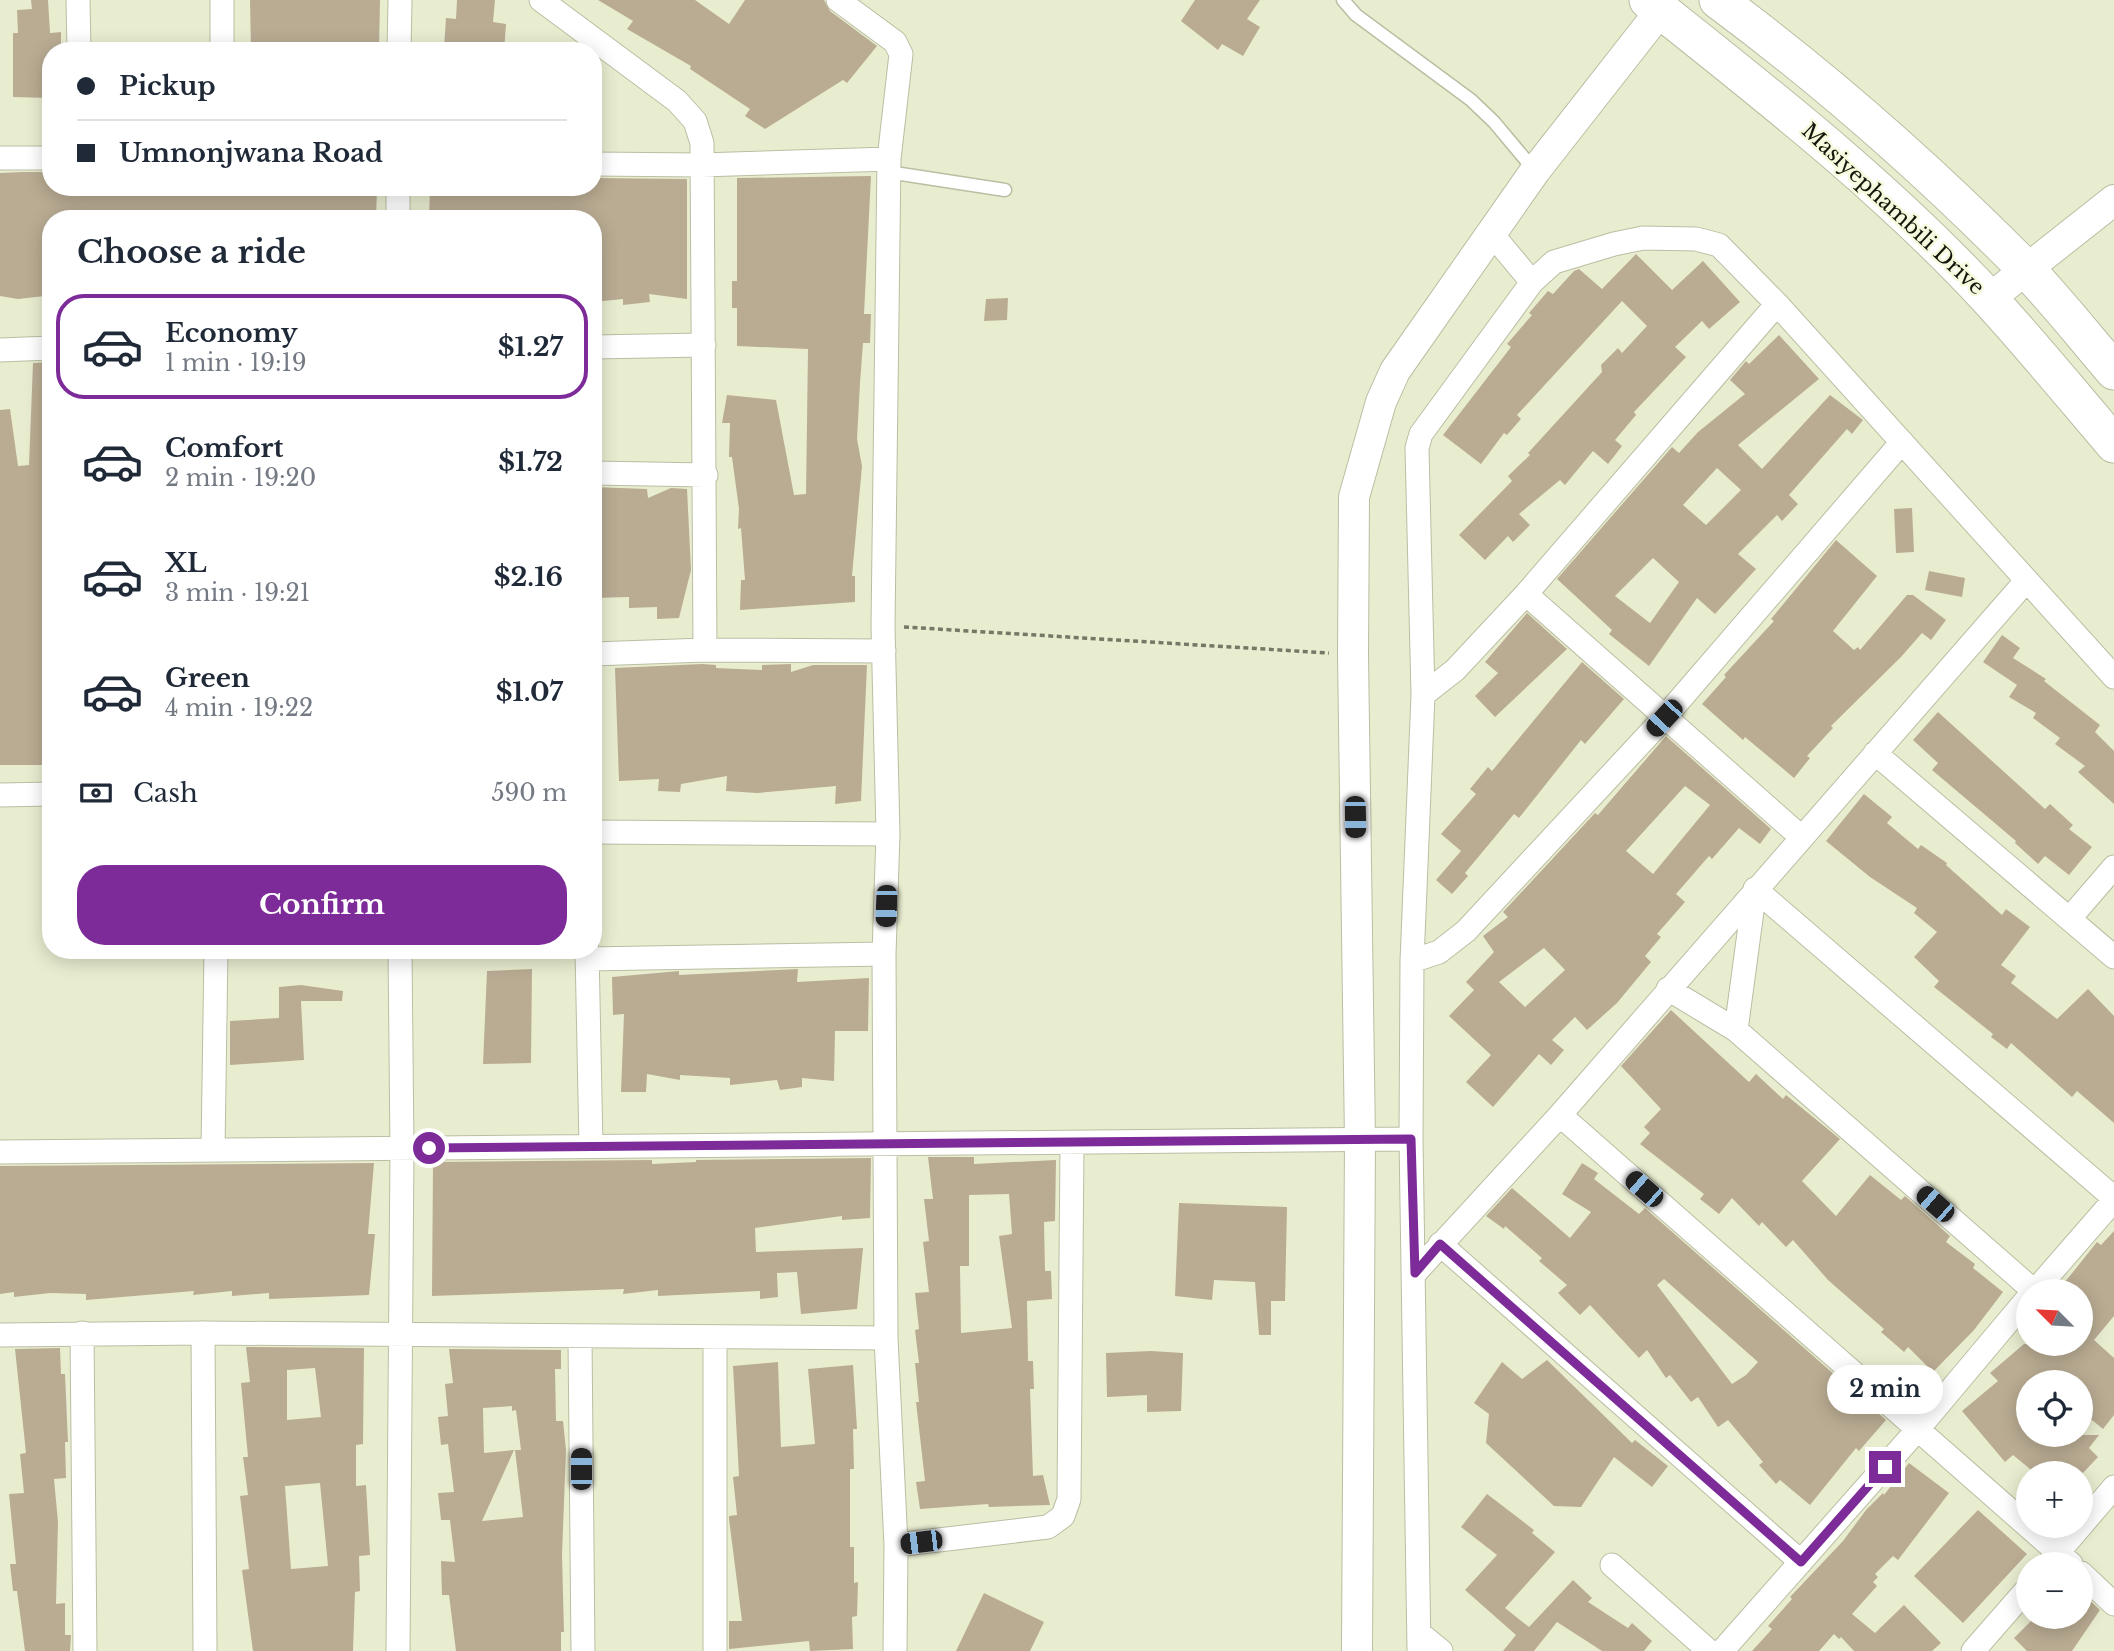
<!DOCTYPE html>
<meta charset="utf-8">
<style>
:root{--surface:#fff;--page:#f6f6f7;--text:#1f2937;--muted:#747a83;--line:#e0e1e3;--accent:#7e2b9a}
body{margin:0;font-family:"Libre Baskerville",serif;background:var(--page);color:var(--text);height:100vh;display:flex;flex-direction:column;font-size:26px;white-space:nowrap}
*{box-sizing:border-box;margin:0}
p{font-size:23px;color:var(--muted)}
.icon{flex:none;width:38px;height:38px;fill:none;stroke:currentColor;stroke-width:2;stroke-linecap:round;stroke-linejoin:round}
.map{position:relative;flex:1;overflow:hidden}
.sheet{position:absolute;left:42px;top:210px;width:560px;height:749px;display:flex;flex-direction:column;background:var(--surface);border-radius:28px;box-shadow:0 4px 18px #0003}
.sheet>*{flex:none}
.hud{position:absolute;left:42px;top:42px;width:560px;height:154px;border-radius:28px;box-shadow:0 4px 18px #0003;display:grid;align-content:center;height:154px;padding:0 35px;background:var(--surface)}
.needle{width:46px;rotate:294deg}
.fabs{position:absolute;left:2016px;top:1279px;display:grid;gap:14px}
.fabs a{display:grid;place-items:center;width:77px;height:77px;border-radius:50%;background:var(--surface);box-shadow:0 4px 18px #0003;font-size:35px}
.end{position:absolute;width:32px;height:32px;margin:-16px;border:9px solid #7e2b9a;background:#fff;box-shadow:0 0 0 4px #fff}
.from{border-radius:50%}
.bubble{position:absolute;height:49px;border-radius:24px;background:var(--surface);box-shadow:0 4px 18px #0003;font-size:23px;font-weight:700;line-height:49px;text-align:center}
.car{position:absolute;width:21px;height:42px;margin:-21px -10px;border-radius:9px;box-shadow:0 0 5px 2px #0007;background:linear-gradient(#222 24%,#8ab4d8 0 40%,#222 0 76%,#8ab4d8 0 86%,#222 0)}
.hud b{display:flex;align-items:center;gap:24px;height:66px;font-size:26px}
.hud b+b{border-top:2px solid var(--line)}
.hud i{width:18px;height:18px;background:var(--text)}
ul{padding:0;list-style:none}
li{display:flex;align-items:center;gap:21px;height:105px;margin:0 14px 10px;padding:0 21px;border:4px solid transparent;border-radius:28px}
li div{flex:1}
li b{display:block;font-size:26px}
li em{font-style:normal;font-weight:700}
li.current{border-color:var(--accent)}
li>.icon{width:63px;height:63px;stroke-width:1.5}
h2{padding:0 35px;font-size:32px;line-height:84px}
.pay{display:flex;align-items:center;gap:18px;height:77px;padding:0 35px;font-size:26px}
.pay p{margin-inline-start:auto}
.action{display:flex;gap:14px;margin-top:auto;padding:14px 35px}
.action a{flex:1;height:80px;border-radius:28px;background:var(--accent);color:#fff;font-size:28px;font-weight:700;line-height:80px;text-align:center}
.map>svg:first-child{display:block}
.building{fill:#baac93;fill-rule:evenodd}
.lines{fill:none;stroke-linecap:round;stroke-linejoin:round}
.service-casing{stroke:#babea2;stroke-width:15}
.minor-casing{stroke:#babea2;stroke-width:25}
.tertiary-casing{stroke:#babea2;stroke-width:32}
.primary-casing{stroke:#babea2;stroke-width:39}
.path{stroke:#767865;stroke-width:3.5;stroke-dasharray:5 3.5;stroke-linecap:butt}
.service{stroke:#fff;stroke-width:12}
.minor{stroke:#fff;stroke-width:23}
.tertiary{stroke:#fff;stroke-width:30}
.primary{stroke:#fff;stroke-width:37}
.route{stroke:#7e2b9a;stroke-width:9}
.labels{text-anchor:middle;stroke-width:5;stroke-linejoin:round;paint-order:stroke}
.street-label{font-size:21px;fill:#15160c;stroke:#f6fadd}
</style>
<div class="map">
<svg width="2114" height="1651" viewBox="0 0 2114 1651">
<rect width="100%" height="100%" fill="#e9edd0"/>
<path class="building" d="M31,0H48L50,33L61,32V51H51V98L13,97V33H18L17,10L32,9Z
M250,0H380L379,51H251Z
M457,0H495L493,22L506,24L504,51L444,48L446,18L456,19Z
M598,0H695L729,24L745,0H824L830,11L877,46L847,83L843,80L765,129L745,116L750,109L690,69L691,66L627,29L633,21Z
M1195,0H1260L1247,19L1260,27L1243,56L1222,44L1218,50L1181,21Z
M23,172H51V187H377L376,219H51L45,296L18,299L0,296V173Z
M871,176L864,314H871L870,343H863L860,383L857,439L862,466L852,576H855V602L740,610L741,580H745L741,528L738,529L739,509L732,457H729L730,423H722L727,395L776,400L794,495L806,494L808,349L737,346V308H732V281H737V178Z
M594,178L687,179V299L649,294L650,302L623,305V299L593,302V219H429L430,187H593Z
M1636,254L1672,290L1703,261L1740,302L1709,329L1702,321L1675,347L1686,357L1634,412L1636,415L1615,440L1622,446L1608,464L1593,451L1565,485L1560,480L1519,514L1530,525L1513,542L1508,536L1485,560L1459,535L1512,481L1508,476L1530,455L1528,453L1602,372L1601,365L1618,348L1622,353L1647,326L1622,301L1517,415L1521,419L1507,435L1504,433L1481,464L1443,435L1511,347L1507,344L1532,315L1529,313L1548,291L1553,294L1574,271L1579,269L1602,289Z
M1008,298L1007,320L984,321L986,299Z
M1779,335L1819,379L1738,445L1762,469L1830,395L1863,420L1852,434L1847,429L1789,495L1798,504L1782,521L1777,515L1738,554L1756,569L1715,614L1697,598L1649,666L1609,634L1612,630L1557,579L1672,447L1679,453L1698,432L1745,394L1730,380L1746,361L1749,364ZM1717,468L1741,490L1706,525L1683,505ZM1653,558L1679,582L1650,623L1615,596Z
M51,362V765H0V410L10,409L18,466L29,465L33,363Z
M593,487L647,489L648,498L671,488L687,489L691,570L679,618L657,619V607L629,608V597L593,598Z
M1912,508L1914,552L1896,553L1894,509Z
M1836,540L1877,576L1833,631L1854,650L1858,647L1860,650L1907,595H1913L1946,620L1931,640L1922,633L1901,657L1831,726L1833,728L1807,756L1810,758L1794,778L1745,737L1743,740L1702,704L1726,677L1724,675L1774,621L1771,619Z
M1929,571L1965,578L1962,597L1925,590Z
M1527,613L1567,649L1495,717L1475,696L1498,673L1485,662Z
M2002,635L2020,648L2013,658L2046,679L2044,681L2100,725L2095,732L2114,751V804L2078,772L2085,766L2055,744L2060,738L2033,718L2036,713L2009,697L2017,685L1983,662Z
M1582,662L1624,699L1585,744L1581,740L1519,818L1514,814L1465,873L1468,876L1452,894L1436,880L1461,851L1441,834L1476,794L1470,789L1488,767L1492,771Z
M702,664L716,665V668L762,670V665L791,664V672L813,665H867L861,801L835,804L836,786L757,793L726,791L727,776L681,784L680,792L658,791L659,779L619,781L615,668Z
M1938,712L2045,809L2050,804L2073,825L2069,829L2092,847L2069,875L2045,856L2038,864L2015,843L2016,841L1932,770L1938,763L1913,740Z
M1666,736L1771,829L1760,844L1739,828L1712,859L1709,856L1676,894L1685,902L1657,934L1661,937L1645,956L1651,962L1617,1003L1587,1030L1575,1017L1552,1040L1564,1050L1551,1065L1539,1054L1493,1107L1466,1082L1491,1055L1449,1016L1474,990L1466,982L1494,952L1483,936L1508,917L1503,912L1595,813L1598,815ZM1685,786L1710,805L1653,874L1626,851ZM1544,948L1565,970L1525,1007L1499,982Z
M1864,794L1892,817L1887,823L1918,849L1921,845L1947,863L1946,865L2002,915L2006,909L2030,927L2001,965L2016,976L2011,983L2057,1019L2088,989L2114,1016V1123L2077,1091L2072,1097L2011,1043L2007,1049L1991,1037L1993,1034L1934,987L1939,981L1914,957L1937,932L1914,913L1917,908L1870,877L1826,841Z
M532,969L531,1063L483,1064L487,971Z
M798,969L797,982L869,978L868,1031H835L834,1081L802,1078V1087L780,1090L777,1080L730,1085V1078L680,1075V1080L647,1074L646,1092H621L624,1014L613,1015L612,977L679,971V975Z
M301,985L343,991L342,1001H301L304,1060L230,1065V1021L279,1018V987Z
M1671,1010L1749,1082L1756,1074L1783,1099L1786,1095L1840,1139L1802,1181L1834,1214L1836,1216L1870,1175L1901,1200L1905,1196L1950,1236L1946,1242L1975,1264L1973,1268L2003,1292L1974,1330L1933,1372L1908,1347L1904,1352L1881,1332L1884,1329L1828,1280L1793,1240L1786,1247L1762,1222L1759,1226L1732,1198L1719,1214L1700,1199L1704,1194L1640,1144L1650,1133L1644,1127L1661,1109L1621,1066Z
M928,1157H974V1164L1056,1160L1055,1221L1044,1222L1045,1271H1051L1052,1299L1027,1301L1028,1361H1033L1034,1389H1030L1033,1476L1043,1475L1050,1505L989,1507L988,1504L920,1509L916,1482L925,1481L916,1402H919L915,1363H919L915,1330L919,1329L915,1293L929,1292L923,1242L929,1241L924,1199H933ZM1009,1194L1012,1234L999,1236L1012,1328L961,1333L960,1266H969V1195Z
M871,1158L870,1218L842,1220V1216L755,1228L756,1252L863,1248L857,1309L801,1314L797,1272L777,1273L778,1297L760,1299V1291L658,1296V1290L623,1294L624,1289L432,1296L433,1162L652,1160V1164L696,1162V1160Z
M374,1163L368,1234H375L369,1295L269,1299V1293L232,1296V1291L193,1295L194,1291L86,1300V1294L50,1293L14,1297V1292L0,1294V1166Z
M1582,1163L1598,1173L1594,1179L1639,1214L1645,1208L1886,1420L1859,1451L1856,1448L1810,1505L1780,1480L1776,1484L1759,1465L1763,1462L1728,1420L1718,1427L1698,1397L1691,1402L1670,1375L1666,1378L1647,1350L1639,1358L1590,1305L1580,1315L1558,1293L1567,1285L1539,1261L1542,1258L1505,1226L1504,1229L1486,1216L1512,1188L1570,1238L1591,1212L1562,1194ZM1664,1279L1758,1362L1746,1375L1732,1384L1657,1285Z
M1179,1203L1287,1207L1285,1301H1271V1335H1259L1255,1282L1214,1280L1212,1300L1175,1296Z
M2114,1231V1316L2094,1340L2114,1358V1415L2103,1429L2081,1411V1382H2028V1435H2099L2089,1448L2098,1457L2082,1474H2036L2013,1455L2005,1462L1962,1411L1998,1381L1990,1373L2024,1344H2081V1292H2057L2097,1242L2101,1245Z
M246,1347L364,1348L363,1444L356,1445V1486L366,1485L370,1555L359,1556L360,1591L355,1592L353,1651H253L242,1570L249,1569L240,1496L248,1495L243,1457H248L241,1383L250,1382ZM315,1368L321,1417L287,1420V1370ZM320,1483L328,1566L291,1569L285,1486Z
M60,1348L61,1374H65L68,1442H65L66,1478L54,1479L58,1522L56,1604L65,1603V1635H71L70,1651H25L17,1591H13L10,1564H16L9,1494L24,1493L20,1454L26,1453L15,1349Z
M449,1349L561,1350V1369H555L556,1421H563L566,1450L562,1555L564,1632H561V1651H456L449,1595H442L441,1561L455,1562L450,1520H441L438,1493L454,1492L448,1444L441,1445L438,1417L448,1416L445,1384L453,1383ZM512,1406V1411L516,1410L521,1450H515L523,1517L482,1521L514,1450L484,1453L483,1408Z
M1151,1351L1183,1353L1181,1411L1147,1412V1395L1107,1397L1106,1353Z
M1547,1360L1632,1443L1635,1440L1668,1466L1652,1487L1614,1457L1581,1507L1554,1506L1486,1443L1489,1414L1474,1403L1502,1362L1522,1379Z
M778,1362L781,1447L815,1444L808,1369L853,1365L857,1429H853L854,1469H850V1547H854V1583L858,1582L857,1616L852,1617L853,1649L810,1651L809,1641L729,1649V1621H742L729,1519V1516L737,1515L733,1477L739,1476L733,1366Z
M1909,1463L1949,1493L1898,1560L1893,1556L1875,1574L1878,1577L1873,1582L1877,1586L1852,1614L1875,1633L1904,1605L1941,1643L1932,1651H1854L1841,1637L1839,1639L1834,1634L1819,1651H1752L1772,1629L1768,1626L1792,1599L1790,1597L1843,1541L1866,1510L1883,1493L1884,1495Z
M1487,1494L1534,1530L1532,1533L1555,1552L1505,1608L1529,1627L1573,1580L1592,1598L1588,1602L1628,1628L1632,1623L1652,1641L1644,1651H1602L1557,1622L1534,1651H1503L1516,1635L1465,1590L1497,1555L1461,1527Z
M1978,1510L2027,1554L1963,1623L1914,1576Z
M2081,1592L2100,1610L2072,1651H2027L2014,1638L2035,1617H2081Z
M984,1593L1044,1622L1030,1651H956Z"/>
<g class="lines">
<g class="service-casing">
<path id="service" d="M1343,0L1356,15L1471,100L1494,122L1535,171
M888,172L1005,190"/>
</g>
<g class="minor-casing">
<path id="minor" d="M78,0L79,51
M222,0V51
M541,0L677,101L695,121L702,143L705,650
M838,0L895,42L901,54L889,159L883,626L888,834L884,954L886,1338L896,1545L895,1651
M399,51L400,0
M0,158H51
M593,164L701,165L889,159
M398,187V219
M1491,233L1532,282L1554,262L1614,244L1643,238L1696,239L1719,245L1777,304L2114,677
M593,347L704,345
M0,350L51,348
M593,473L706,475
M1526,594L1800,836
M593,654L705,650L884,651
M1423,695L1455,670L1526,594L1777,304
M1875,753L2114,957
M0,795L51,794
M593,832L888,834
M1755,889L2114,1198
M2070,918L2114,867
M587,950L591,1146
M587,959L884,954
M1412,961L1439,952L1466,931L1664,718L1902,442
M1668,989L1736,1030L2034,1291
M1736,1030L1755,889
M1560,1115L2071,1564
M213,1150L216,950
M0,1152L1411,1139
M1440,1244L1801,1562
M1415,1273L1560,1115L2026,581
M2034,1292L2114,1200
M82,1333L85,1651
M203,1333L205,1651
M0,1335L203,1333L886,1338
M580,1338L583,1651
M715,1338V1651
M896,1545L1048,1527L1063,1516L1069,1499L1072,1143
M2050,1562L2114,1487
M1612,1565L1709,1651
M2081,1573L2114,1604
M1419,1633L1441,1651
M398,1651L402,1149L400,950
M1419,1651L1411,1139L1412,961L1423,695L1417,448L1421,434L1532,282
M1722,1651L1918,1429L2028,1298
M1973,1651L2028,1588"/>
</g>
<g class="tertiary-casing">
<path id="tertiary" d="M1989,299L2114,200
M1357,1651L1360,1141L1353,655L1354,497L1381,402L1395,371L1535,171L1661,10L1663,0"/>
</g>
<g class="primary-casing">
<path id="primary" d="M1648,0C1766,94 1887,188 1990,300C2033,347 2073,396 2114,444
M1718,0C1826,80 1928,170 2023,266C2055,299 2084,336 2114,371"/>
</g>
<path class="path" d="M904,627L1329,653"/>
<use href="#service" class="service"/>
<use href="#minor" class="minor"/>
<use href="#tertiary" class="tertiary"/>
<use href="#primary" class="primary"/>
</g>
<g class="lines">
<path class="route" d="M429,1148L1411,1139L1415,1273L1440,1244L1801,1562L1885,1467"/>
</g>
<g class="labels">
<g class="street-label">
<text transform="translate(1893 209) rotate(43)" y="7">Masiyephambili Drive</text>
</g>
</g>
</svg>
<div class="fabs">
<a><svg class="needle" viewBox="-14 -14 28 28"><path d="M0-13l5 13h-10z" fill="#e53935"/><path d="M0 13l5-13h-10z" fill="#747a83"/></svg></a>
<a><svg class="icon" aria-label="locate" viewBox="0 0 24 24"><circle cx="12" cy="12" r="6"/><path d="M12 2v4M12 18v4M2 12h4M18 12h4"/></svg></a>
<a>+</a>
<a>−</a>
</div>
<i class="end from" style="left:429px;top:1148px"></i>
<i class="end" style="left:1885px;top:1467px"></i>
<div class="bubble" style="left:1827px;top:1365px;width:116px">2 min</div>
<i class="car" style="left:1664px;top:718px;rotate:223deg"></i>
<i class="car" style="left:1355px;top:817px;rotate:179deg"></i>
<i class="car" style="left:886px;top:906px;rotate:182deg"></i>
<i class="car" style="left:1644px;top:1189px;rotate:311deg"></i>
<i class="car" style="left:1935px;top:1204px;rotate:311deg"></i>
<i class="car" style="left:581px;top:1469px;rotate:0deg"></i>
<i class="car" style="left:921px;top:1542px;rotate:263deg"></i>
<div class="hud">
<b><i class="from"></i>Pickup</b>
<b><i></i>Umnonjwana Road</b>
</div>
<section class="sheet">
<h2>Choose a ride</h2>
<ul>
<li class="current"><svg class="icon" aria-label="car" viewBox="0 0 24 24"><path d="M5 17H2v-5l4-1 3-4h7l3 4 3 1v5h-3M9 17h6M6 11h13"/><circle cx="7" cy="17" r="2"/><circle cx="17" cy="17" r="2"/></svg><div><b>Economy</b><p>1 min · 19:19</p></div><em>$1.27</em></li>
<li><svg class="icon" aria-label="car" viewBox="0 0 24 24"><path d="M5 17H2v-5l4-1 3-4h7l3 4 3 1v5h-3M9 17h6M6 11h13"/><circle cx="7" cy="17" r="2"/><circle cx="17" cy="17" r="2"/></svg><div><b>Comfort</b><p>2 min · 19:20</p></div><em>$1.72</em></li>
<li><svg class="icon" aria-label="car" viewBox="0 0 24 24"><path d="M5 17H2v-5l4-1 3-4h7l3 4 3 1v5h-3M9 17h6M6 11h13"/><circle cx="7" cy="17" r="2"/><circle cx="17" cy="17" r="2"/></svg><div><b>XL</b><p>3 min · 19:21</p></div><em>$2.16</em></li>
<li><svg class="icon" aria-label="car" viewBox="0 0 24 24"><path d="M5 17H2v-5l4-1 3-4h7l3 4 3 1v5h-3M9 17h6M6 11h13"/><circle cx="7" cy="17" r="2"/><circle cx="17" cy="17" r="2"/></svg><div><b>Green</b><p>4 min · 19:22</p></div><em>$1.07</em></li>
</ul>
<div class="pay"><svg class="icon" aria-label="cash" viewBox="0 0 24 24"><path d="M3 7h18v10H3z"/><circle cx="12" cy="12" r="2"/></svg>Cash<p>590 m</p></div>
<div class="action"><a>Confirm</a></div>
</section>
</div>
